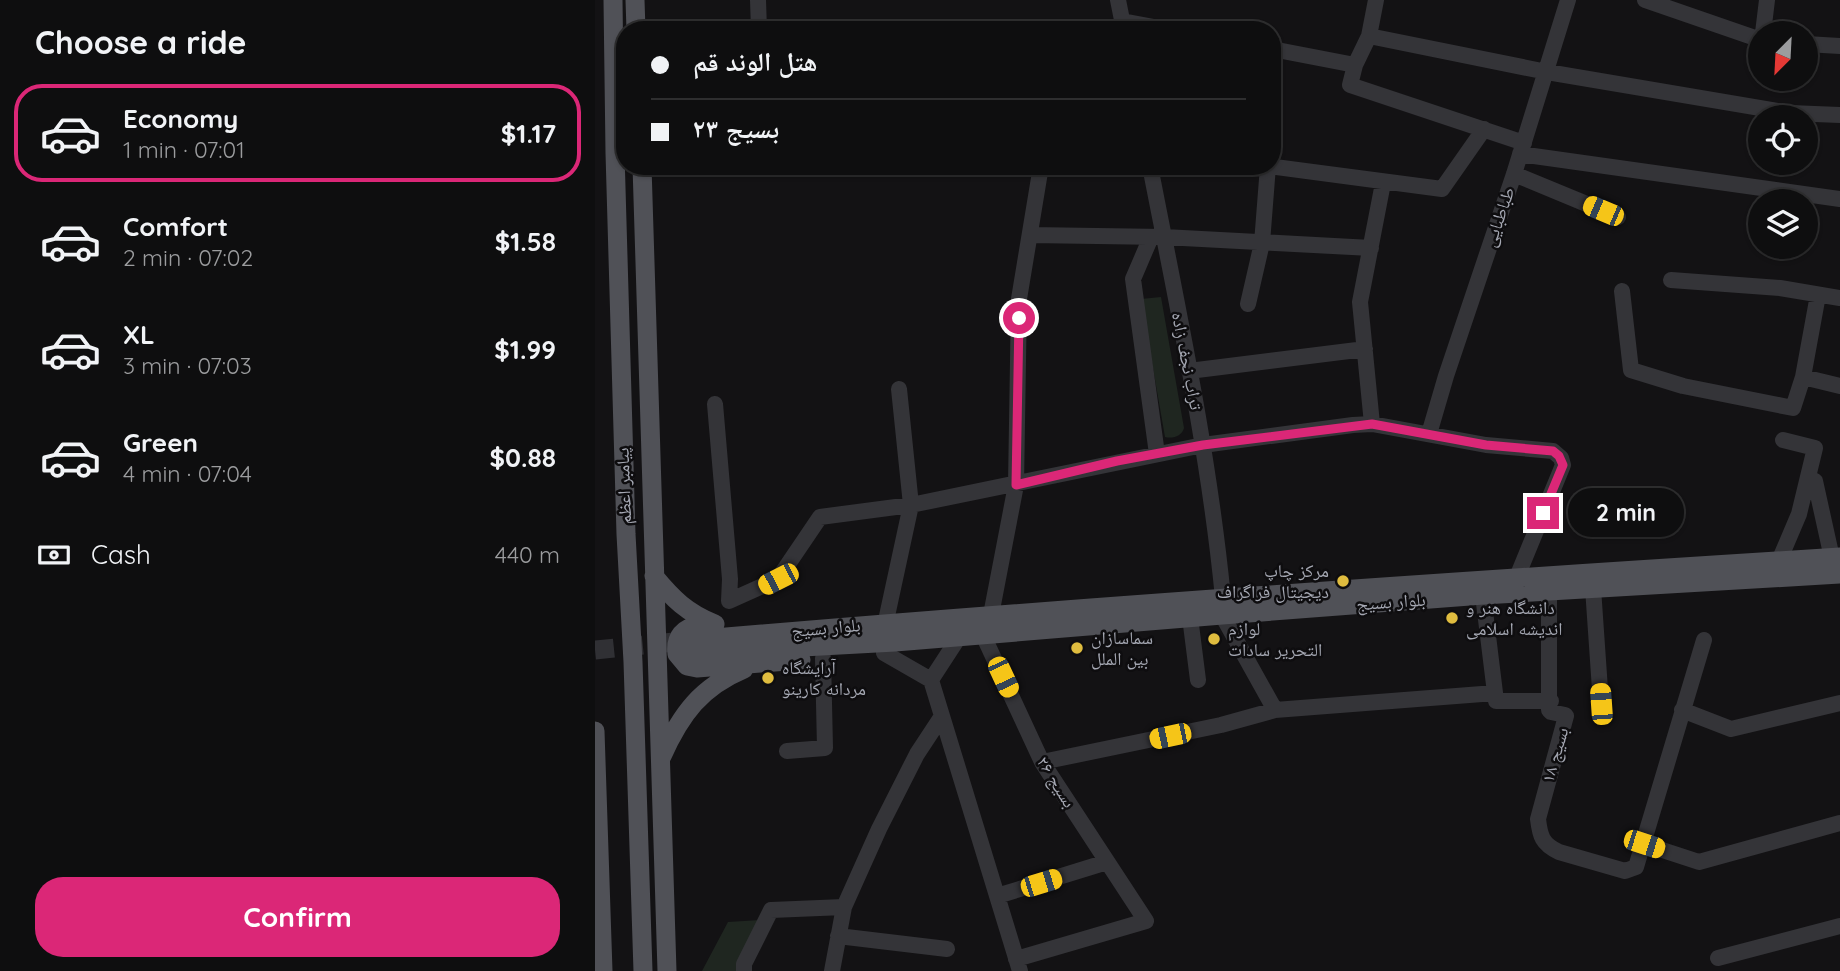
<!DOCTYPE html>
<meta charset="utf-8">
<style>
:root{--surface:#0e0e0f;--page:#1c1c1d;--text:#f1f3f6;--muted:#9b9c9e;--line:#2e2e2f;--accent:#db2777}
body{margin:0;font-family:Quicksand,"Noto Naskh Arabic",sans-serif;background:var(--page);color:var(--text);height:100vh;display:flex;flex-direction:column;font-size:26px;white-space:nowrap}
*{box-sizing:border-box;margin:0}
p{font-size:23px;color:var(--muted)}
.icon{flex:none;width:38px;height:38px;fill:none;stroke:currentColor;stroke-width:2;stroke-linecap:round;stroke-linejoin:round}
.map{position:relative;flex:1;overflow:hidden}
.sheet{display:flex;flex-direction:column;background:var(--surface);width:595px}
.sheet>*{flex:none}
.top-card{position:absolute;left:21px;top:21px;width:665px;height:154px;border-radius:28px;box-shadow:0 2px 5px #0004,0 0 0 2px var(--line);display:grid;align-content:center;height:154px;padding:0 35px;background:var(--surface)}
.needle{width:46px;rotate:204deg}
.fabs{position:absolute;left:1153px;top:21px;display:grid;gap:14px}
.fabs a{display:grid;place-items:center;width:70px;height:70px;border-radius:50%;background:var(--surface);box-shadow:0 2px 5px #0004,0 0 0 2px var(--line);font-size:35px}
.end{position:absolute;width:32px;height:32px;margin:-16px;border:9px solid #db2777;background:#fff;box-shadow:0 0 0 4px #fff}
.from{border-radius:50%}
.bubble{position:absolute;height:49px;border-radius:24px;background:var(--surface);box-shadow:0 2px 5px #0004,0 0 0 2px var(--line);font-size:23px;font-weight:700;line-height:49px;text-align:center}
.car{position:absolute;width:21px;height:42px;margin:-21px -10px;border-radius:9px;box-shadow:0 0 5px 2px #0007;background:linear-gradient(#f5c518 24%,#345 0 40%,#f5c518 0 76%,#345 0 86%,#f5c518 0)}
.top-card b{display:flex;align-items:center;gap:24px;height:66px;font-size:26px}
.top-card b+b{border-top:2px solid var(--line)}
.top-card i{width:18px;height:18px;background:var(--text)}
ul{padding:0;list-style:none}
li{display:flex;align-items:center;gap:21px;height:98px;margin:0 14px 10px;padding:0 21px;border:4px solid transparent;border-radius:28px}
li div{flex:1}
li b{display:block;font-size:26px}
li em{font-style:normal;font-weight:700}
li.on{border-color:var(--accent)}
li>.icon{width:63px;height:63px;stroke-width:1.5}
h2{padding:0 35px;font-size:32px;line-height:84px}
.pay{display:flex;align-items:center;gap:18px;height:77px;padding:0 35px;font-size:26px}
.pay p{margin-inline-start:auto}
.primary-button{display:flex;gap:14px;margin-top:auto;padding:14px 35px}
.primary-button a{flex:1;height:80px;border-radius:28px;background:var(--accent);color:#fff;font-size:28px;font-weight:700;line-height:80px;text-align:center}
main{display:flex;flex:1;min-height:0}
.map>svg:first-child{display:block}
.green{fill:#1f2620}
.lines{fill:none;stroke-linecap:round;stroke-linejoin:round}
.major-tunnel{stroke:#303034;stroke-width:19;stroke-dasharray:19 10;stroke-linecap:butt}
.minor{stroke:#343438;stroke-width:16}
.major{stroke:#505157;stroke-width:19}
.route{stroke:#db2777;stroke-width:9}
.poi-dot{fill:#dfbc3f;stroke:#0e0d0f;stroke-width:2.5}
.labels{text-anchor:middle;stroke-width:5;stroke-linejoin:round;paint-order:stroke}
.street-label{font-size:18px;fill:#a5a8b3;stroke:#0e0d0f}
.poi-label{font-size:18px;fill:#a5a8b3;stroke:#0e0d0f;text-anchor:start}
</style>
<main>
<section class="sheet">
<h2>Choose a ride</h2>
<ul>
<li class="on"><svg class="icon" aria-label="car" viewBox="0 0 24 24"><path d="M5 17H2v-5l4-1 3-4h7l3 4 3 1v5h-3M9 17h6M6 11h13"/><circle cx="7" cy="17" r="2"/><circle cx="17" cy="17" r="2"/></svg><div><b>Economy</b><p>1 min · 07:01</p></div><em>$1.17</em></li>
<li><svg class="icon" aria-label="car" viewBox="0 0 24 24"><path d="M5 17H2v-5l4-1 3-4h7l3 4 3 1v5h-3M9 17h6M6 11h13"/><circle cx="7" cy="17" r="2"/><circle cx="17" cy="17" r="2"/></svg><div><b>Comfort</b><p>2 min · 07:02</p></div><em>$1.58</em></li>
<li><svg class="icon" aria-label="car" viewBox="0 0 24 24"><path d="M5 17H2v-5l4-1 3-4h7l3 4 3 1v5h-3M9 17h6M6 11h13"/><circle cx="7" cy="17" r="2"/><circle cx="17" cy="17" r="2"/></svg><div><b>XL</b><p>3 min · 07:03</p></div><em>$1.99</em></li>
<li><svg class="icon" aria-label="car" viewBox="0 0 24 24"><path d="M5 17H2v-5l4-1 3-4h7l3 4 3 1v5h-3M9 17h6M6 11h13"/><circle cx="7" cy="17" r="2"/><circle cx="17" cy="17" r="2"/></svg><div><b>Green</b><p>4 min · 07:04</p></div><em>$0.88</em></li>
</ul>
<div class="pay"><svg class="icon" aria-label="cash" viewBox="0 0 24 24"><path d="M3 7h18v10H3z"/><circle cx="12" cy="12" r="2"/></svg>Cash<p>440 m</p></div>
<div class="primary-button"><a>Confirm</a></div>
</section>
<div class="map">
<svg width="1245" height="971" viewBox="0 0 1245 971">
<rect width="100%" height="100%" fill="#131214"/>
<path class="green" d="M566,297L589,428C587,436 578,439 570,437L546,299Z
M165,920L142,971H107L133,922Z"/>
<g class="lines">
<path class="major-tunnel" d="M0,650L79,642"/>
<path class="minor" d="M163,0L164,30
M523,0L529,30
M781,0L774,36L760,65L755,85L929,143
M1050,0L1166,40
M527,21L575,30
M1168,33L1172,0
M774,36L952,72L1195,113L1245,115
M1211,44L1245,46
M677,49L760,65
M925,154L1245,199
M555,166C583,310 614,453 628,598
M673,166L847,189L889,129
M919,174L1023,217
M435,235L569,237L776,248
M556,237L538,279L562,454
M1076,280L1185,288L1245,298
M1027,291L1036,370L1088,386L1198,408L1208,377L1223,295
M653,304L667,243L673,166
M594,371L770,349
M1208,377L1245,386
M120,404L135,579L134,601L183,579L225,517L316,505L608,445L758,425L777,424L891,445L958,451L966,458L968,465L922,577
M777,424L765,302L788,183
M834,434L851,376L919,174L973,0
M1212,482L1220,481L1237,558
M1184,561L1204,514L1220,448L1188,440
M998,588L1006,704
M954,591V710L956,712L970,715L971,716L943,819C945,836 947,844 964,852L1030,871L1041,867L1109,640
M888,595L901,701H956
M396,615L421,485L424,299L446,166
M627,615L680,710
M292,616L316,505L304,389
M595,617L603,680
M388,635L447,762L551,921L421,959
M289,653L336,680
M336,680L425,971
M336,680L364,637
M1087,710L1136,729L1245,703
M192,751L230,748L228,658
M447,762L626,725L680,710L900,693
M1049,844L1104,862L1245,823
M402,896L512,862
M243,936L352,949
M1123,958L1245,926
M149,971V964L176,910L249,907
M237,971L249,907L284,829L322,754L347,716"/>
<path class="major" d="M18,0L20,153L31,534L38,662L48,971
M40,0L41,30
M47,166L72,971
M59,576C78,599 92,613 120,624
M105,626C88,627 80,637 82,654L92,666L102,668L206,660
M97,640C479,607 862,581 1245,557
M97,653L300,642L627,615L888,595L1245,574
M0,731L8,971
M67,756C86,714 106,687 149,669"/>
</g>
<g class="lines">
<path class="route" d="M424,318L421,485L522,461L608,445L777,424L891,445L958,451L964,456L968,465L948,513"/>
</g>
<g class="poi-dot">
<circle cx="748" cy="581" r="7"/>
<circle cx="857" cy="618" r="7"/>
<circle cx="619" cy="639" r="7"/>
<circle cx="482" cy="648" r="7"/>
<circle cx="173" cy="678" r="7"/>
</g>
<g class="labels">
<g class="street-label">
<text transform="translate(904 217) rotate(-71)" y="6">طباطبایی</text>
<text transform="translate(592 361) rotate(79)" y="6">تراب نجف زاده</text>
<text transform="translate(29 486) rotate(-92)" y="6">پیامبر اعظم</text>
<text transform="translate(796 602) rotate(-4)" y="6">بلوار بسیج</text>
<text transform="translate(231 628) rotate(-5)" y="6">بلوار بسیج</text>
<text transform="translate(960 755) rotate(-74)" y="6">بسیج ۱۸</text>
<text transform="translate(461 782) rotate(58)" y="6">بسیج ۲۶</text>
</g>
<g class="poi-label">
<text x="734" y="577" text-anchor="end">مرکز چاپ<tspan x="734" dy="21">دیجیتال فراگراف</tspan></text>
<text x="871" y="614">دانشگاه هنر و<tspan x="871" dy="21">اندیشه اسلامی</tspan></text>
<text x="633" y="635">لوازم<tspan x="633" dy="21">التحریر سادات</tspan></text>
<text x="496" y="644">سماسازان<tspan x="496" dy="21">بین الملل</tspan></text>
<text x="187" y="674">آرایشگاه<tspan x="187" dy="21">مردانه کارینو</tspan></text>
</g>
</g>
</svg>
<div class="fabs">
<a><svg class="needle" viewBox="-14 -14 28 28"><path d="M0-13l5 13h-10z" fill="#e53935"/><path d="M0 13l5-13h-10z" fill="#9b9c9e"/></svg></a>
<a><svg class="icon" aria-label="locate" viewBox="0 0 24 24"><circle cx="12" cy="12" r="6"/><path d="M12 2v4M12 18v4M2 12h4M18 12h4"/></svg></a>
<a><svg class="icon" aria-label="layers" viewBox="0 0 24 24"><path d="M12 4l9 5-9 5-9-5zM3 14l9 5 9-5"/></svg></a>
</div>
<i class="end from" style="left:424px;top:318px"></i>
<i class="end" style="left:948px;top:513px"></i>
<div class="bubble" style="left:973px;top:488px;width:116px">2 min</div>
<i class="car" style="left:1008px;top:211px;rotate:293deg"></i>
<i class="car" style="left:183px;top:579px;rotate:243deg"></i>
<i class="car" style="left:408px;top:677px;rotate:155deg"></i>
<i class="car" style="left:1006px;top:704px;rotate:356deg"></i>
<i class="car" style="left:575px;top:736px;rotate:258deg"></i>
<i class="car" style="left:1049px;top:844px;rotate:108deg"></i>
<i class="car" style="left:446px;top:883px;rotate:73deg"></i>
<div class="top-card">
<b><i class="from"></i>هتل الوند قم</b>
<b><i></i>بسیج ۲۳</b>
</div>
</div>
</main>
